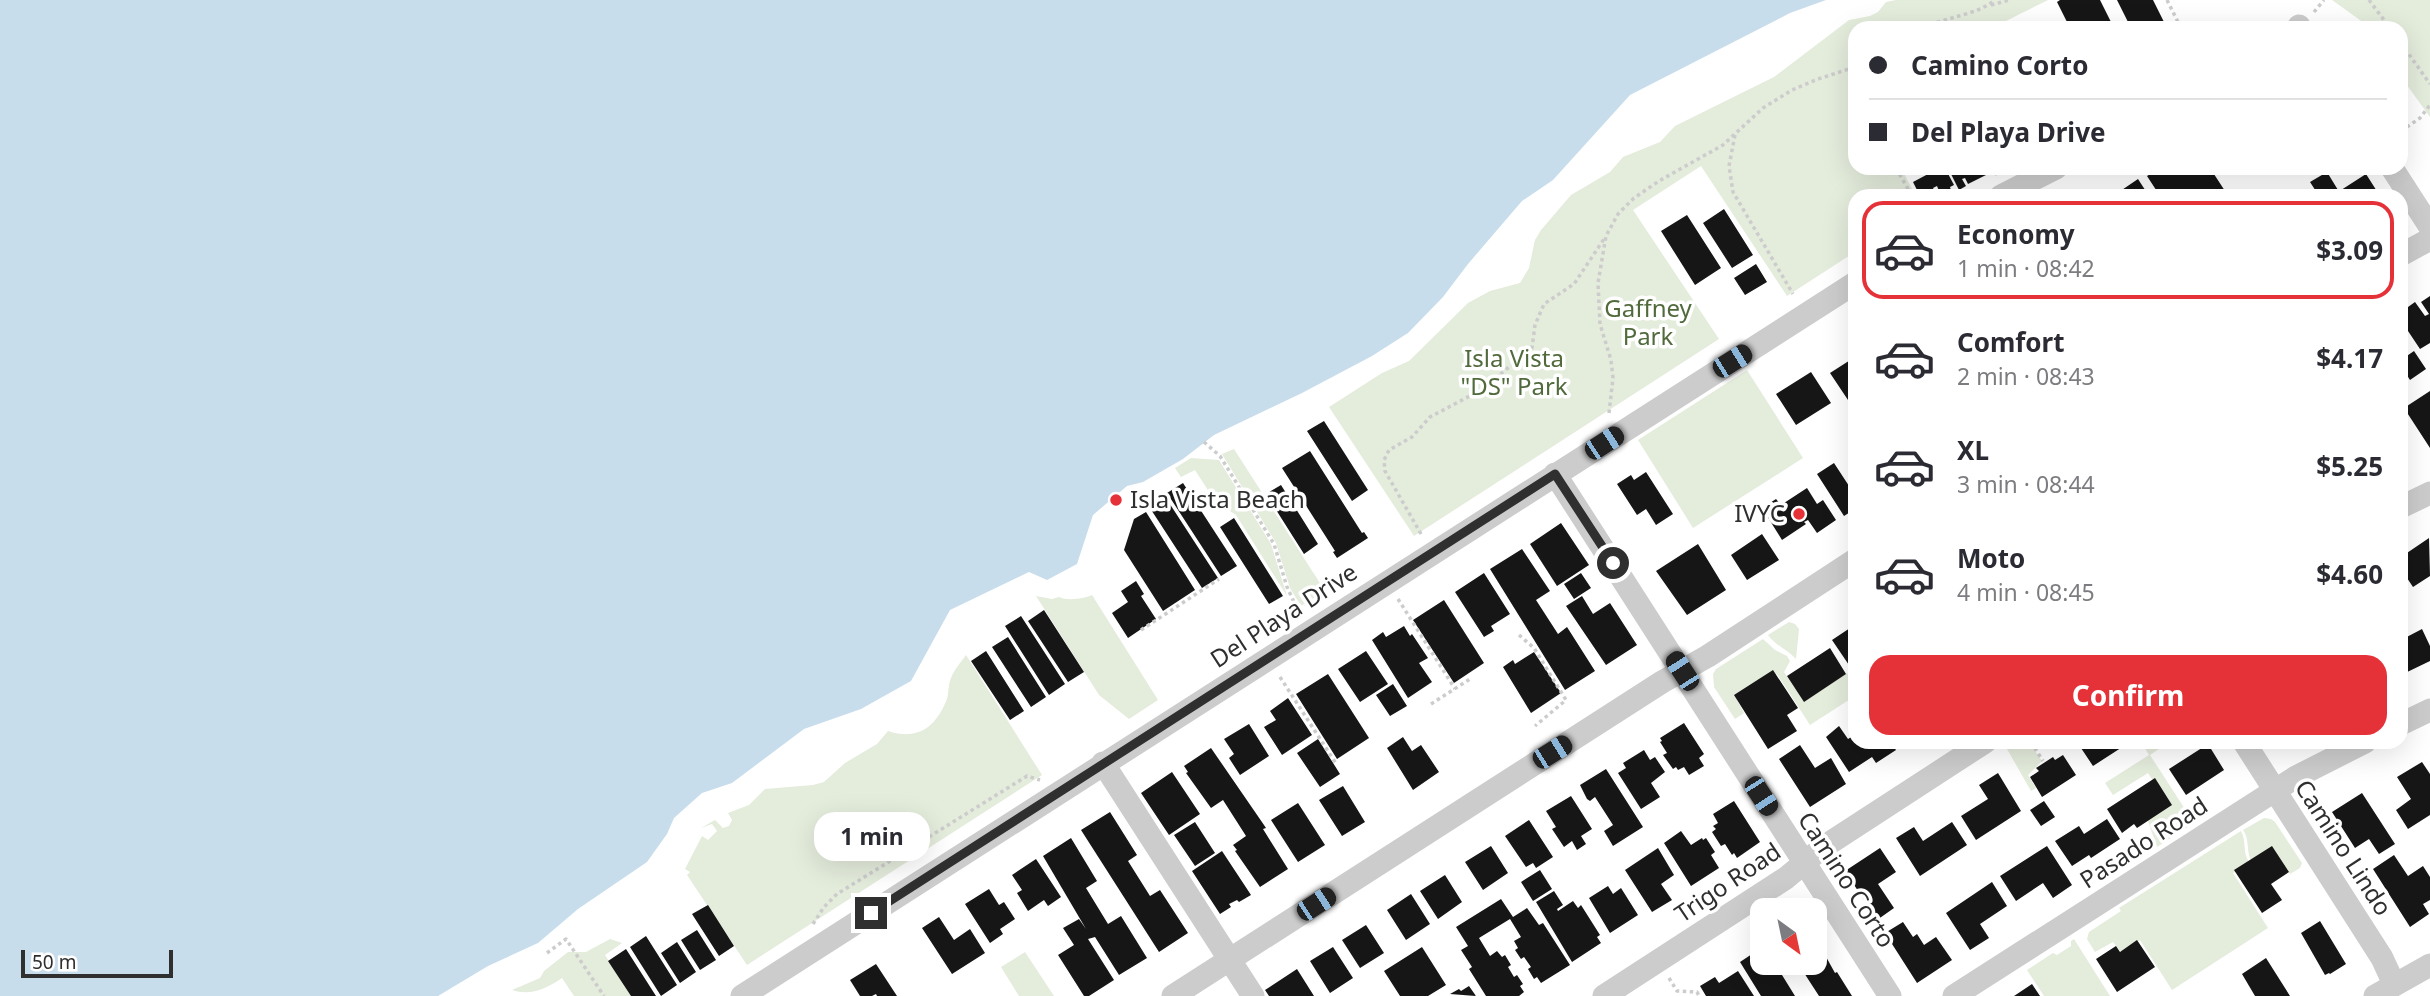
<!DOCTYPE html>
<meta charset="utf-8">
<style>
:root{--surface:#fff;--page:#f7f7f7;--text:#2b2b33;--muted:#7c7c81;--line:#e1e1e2;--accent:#e53239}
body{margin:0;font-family:"Noto Sans",sans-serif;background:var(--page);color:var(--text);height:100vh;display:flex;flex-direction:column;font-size:26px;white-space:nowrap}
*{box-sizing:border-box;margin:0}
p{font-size:23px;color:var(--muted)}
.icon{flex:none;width:38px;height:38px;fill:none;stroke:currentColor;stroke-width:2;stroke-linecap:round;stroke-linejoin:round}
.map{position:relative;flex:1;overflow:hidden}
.side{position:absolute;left:1848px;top:189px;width:560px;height:560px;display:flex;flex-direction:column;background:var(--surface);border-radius:21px;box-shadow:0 7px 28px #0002}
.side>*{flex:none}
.hud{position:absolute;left:1848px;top:21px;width:560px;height:154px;border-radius:21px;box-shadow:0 7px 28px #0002;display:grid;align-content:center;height:154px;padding:0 21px;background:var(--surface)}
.needle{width:46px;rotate:147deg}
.buttons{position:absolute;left:1750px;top:898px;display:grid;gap:14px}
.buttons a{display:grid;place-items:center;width:77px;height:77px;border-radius:14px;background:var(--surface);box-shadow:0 7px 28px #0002;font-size:35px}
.scale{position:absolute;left:21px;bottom:18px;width:152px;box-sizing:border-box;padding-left:7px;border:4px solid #2f2f2f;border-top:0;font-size:19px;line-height:24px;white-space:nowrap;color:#2f2f2f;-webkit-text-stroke:5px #fff;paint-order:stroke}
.end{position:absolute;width:32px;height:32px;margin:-16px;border:9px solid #2f2f2f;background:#fff;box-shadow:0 0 0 4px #fff}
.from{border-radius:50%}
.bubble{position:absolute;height:49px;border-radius:21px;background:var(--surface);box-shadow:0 7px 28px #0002;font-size:23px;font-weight:700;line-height:49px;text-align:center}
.car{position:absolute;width:21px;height:42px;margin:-21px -10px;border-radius:9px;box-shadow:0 0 5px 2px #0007;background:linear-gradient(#222 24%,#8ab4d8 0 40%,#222 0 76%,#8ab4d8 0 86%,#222 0)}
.hud b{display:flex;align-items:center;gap:24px;height:66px;font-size:26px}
.hud b+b{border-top:2px solid var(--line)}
.hud i{width:18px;height:18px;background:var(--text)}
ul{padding:12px 0 0;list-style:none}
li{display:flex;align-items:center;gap:21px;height:98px;margin:0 14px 10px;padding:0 7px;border:4px solid transparent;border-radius:21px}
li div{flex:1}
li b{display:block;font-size:26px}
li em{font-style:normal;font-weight:700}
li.on{border-color:var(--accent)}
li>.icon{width:63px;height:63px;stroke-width:1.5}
.action{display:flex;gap:14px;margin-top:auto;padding:14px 21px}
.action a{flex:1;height:80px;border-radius:21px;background:var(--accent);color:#fff;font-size:28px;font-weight:700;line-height:80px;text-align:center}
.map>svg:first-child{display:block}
.green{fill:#e4ecdc}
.water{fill:#c8ddec}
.building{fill:#161616}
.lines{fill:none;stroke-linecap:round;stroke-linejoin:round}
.path{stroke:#ccc;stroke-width:3.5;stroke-dasharray:3.5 3.5;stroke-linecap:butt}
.minor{stroke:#ccc;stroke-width:23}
.route{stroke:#2f2f2f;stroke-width:9}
.poi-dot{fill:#e53239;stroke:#fff;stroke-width:2.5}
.labels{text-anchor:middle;stroke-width:7;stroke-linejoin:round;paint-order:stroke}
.park-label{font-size:24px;fill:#506a3c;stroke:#fff}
.poi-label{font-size:24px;fill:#2f2f2f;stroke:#fff;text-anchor:start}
.street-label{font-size:24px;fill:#2f2f2f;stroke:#fff}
</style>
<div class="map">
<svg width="2430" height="996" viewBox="0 0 2430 996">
<rect width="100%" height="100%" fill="#fff"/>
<path class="green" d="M1896,0H2048L1992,28H1855V168H1901L1916,196H1855V252L1787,296L1701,166L1633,210L1719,339L1414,536L1329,407L1382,373L1409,361L1468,303L1490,291L1520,283L1529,268L1535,240L1541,230L1571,195L1610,172L1623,157L1660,142L1675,126L1774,77L1849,20L1870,16L1878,12L1886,2Z
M2332,0H2430V117L2401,77V28H2371Z
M1747,370L1803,458L1693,528L1638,440Z
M1234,449L1325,591L1301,606L1290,588L1276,543L1222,454Z
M1191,458L1219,460L1271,544L1287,596L1236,515L1215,501L1195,470L1181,477L1175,468Z
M1092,595L1158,700L1129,719L1099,695L1036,596L1052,599L1059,597C1067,601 1083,599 1092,595Z
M1789,622L1795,624L1799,629L1796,659C1787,649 1776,646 1768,635Z
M1763,639L1775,650L1787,656L1790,661L1784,672L1804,701L1847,673L1855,685V696L1810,725L1777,674L1737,700L1744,713L1735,719L1714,687L1713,674L1716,669Z
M966,655L1042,775L747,965L687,875L690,872L685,869L702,836L708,840L717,831L712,824L701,828L715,820L723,828L729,826L732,820L728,813L749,805L765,789L813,785L824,782L845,763L877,744L888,731C918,741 936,727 947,699C949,692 948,685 951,678C954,670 961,662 966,655Z
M2018,742H2029L2042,761L2028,775L2036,788L2031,791L2007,749Z
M2141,742H2164L2165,745L2150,755L2194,823L2157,847L2147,818L2168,804L2148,773L2113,795L2105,783L2149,755Z
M2264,818L2271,819L2275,822L2302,863L2300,868L2290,874L2272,848L2251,861C2246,850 2250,840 2243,830Z
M2241,831C2247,842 2242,852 2249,862L2233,873L2268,928L2172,990L2140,940L2121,952L2113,942L2095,952L2087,939L2089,932L2121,911L2119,908Z
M610,939L622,943L605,955L632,996H574L562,978C546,989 530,996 512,990L540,978L544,971L568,952H586Z
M2074,939L2110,996H2044L2027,970L2053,953L2057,955L2071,946V941Z
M1025,952L1054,996H1019L1001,967Z"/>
<path class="water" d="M0,0H1826L1790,13L1630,95L1553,180L1522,201L1468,264L1443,297L1408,333L1372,356L1302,393L1214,435L1183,459L1143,482L1127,486L1093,515L1077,564L1047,580L1029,572L950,610L911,681L861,709L804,729L732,783L702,793L674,818L667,834L647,862L578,909L538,943L488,966L438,996H0Z"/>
<path class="building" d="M2060,0H2100L2114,28H2070L2057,2Z
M2117,0H2153L2165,24L2160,28H2131Z
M1932,168H1945L1954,185L1950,187L1951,190L1941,196L1937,186L1933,188L1937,196H1920L1913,182L1930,173L1929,170Z
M1959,168H1990L1992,172L1968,184L1965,178L1962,179L1966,186L1959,190L1950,172Z
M2160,168H2210L2225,191L2217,196H2160L2147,176Z
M2327,172L2338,190L2328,196H2319L2310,182Z
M2366,174L2380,196H2340L2338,192Z
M2138,179L2149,196H2113Z
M1724,209L1753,255L1732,268L1703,223Z
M1687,215L1721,268L1695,285L1661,231Z
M1756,264L1767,282L1745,295L1734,278Z
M2430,296V343L2420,349L2406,328L2401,312L2415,302L2425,316L2429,314L2421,302Z
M2414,351L2426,369L2410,380L2401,366V360Z
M1855,357V395L1848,400L1830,373Z
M1811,372L1831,403L1796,425L1776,394Z
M2430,391V448L2404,408L2401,410V397L2407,406Z
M1324,421L1368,490L1352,501L1307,431Z
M1310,451L1362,533L1364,532L1368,538L1337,558L1333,552L1335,551L1282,468Z
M1834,463L1851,489L1855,487V509L1844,516L1817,474Z
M1646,472L1673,514L1656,525L1646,509L1637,515L1617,484L1631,475L1634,480Z
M1183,483L1237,566L1221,576L1167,493Z
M1281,485L1318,544L1304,554L1266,494Z
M1807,488L1817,504L1823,500L1836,520L1817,533L1808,520L1804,522L1806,524L1782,540L1762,508L1776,499L1781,505Z
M1164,495L1218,578L1202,588L1148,505Z
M1146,512L1195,590L1163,611L1124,550L1134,519Z
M1234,518L1283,596L1269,604L1220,527Z
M1561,523L1589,565L1557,586L1530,544Z
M1762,534L1779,560L1747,580L1731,555Z
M2429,538L2430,576L2413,587L2401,569V557Z
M1698,544L1726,590L1687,615L1656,571Z
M1522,549L1550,591L1536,600L1558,634L1567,627L1595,671L1565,690L1490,569Z
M1484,573L1510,614L1491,626L1494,631L1484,637L1455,592Z
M1581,573L1591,588L1574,599L1564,584Z
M1136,581L1144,594L1141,596L1156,619L1128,638L1112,613L1128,602L1121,591Z
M1582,596L1593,614L1610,603L1637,645L1606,665L1566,606Z
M1444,600L1484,663L1454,683L1413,620Z
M1044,610L1084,672L1068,682L1028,621Z
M1855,613V665L1851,668L1832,640L1853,626L1850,617Z
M1021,616L1065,684L1049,695L1005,626Z
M1404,626L1410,636L1412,634L1428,658L1419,663L1432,682L1408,698L1372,640L1383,632L1386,637Z
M2422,629L2430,646V661L2401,675V646L2403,645L2401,640Z
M1008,637L1046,697L1031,707L992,647Z
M1830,648L1846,674L1804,702L1787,676Z
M986,651L1024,711L1010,720L971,661Z
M1366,651L1388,684L1360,702L1338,669Z
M1534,652L1561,693L1531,713L1503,667L1513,660L1515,664Z
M1773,670L1798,708L1787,715L1797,731L1768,749L1734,695Z
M1328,674L1369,738L1337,759L1296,694Z
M1393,684L1407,706L1390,716L1376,695Z
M1288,698L1312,735L1282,755L1264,727L1276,720L1270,711Z
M1684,723L1704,754L1699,758L1704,766L1689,775L1684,767L1678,770L1676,767L1673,769L1663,755L1667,753L1660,742L1662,741L1660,738Z
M1249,724L1269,756L1240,775L1229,758L1234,754L1224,739Z
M1839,726L1848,739L1855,735V742H1890L1896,750L1876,763L1872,757L1849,772L1826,737Z
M1403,737L1412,751L1421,745L1439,772L1413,790L1387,748Z
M1318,739L1340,774L1320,787L1297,753Z
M2077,742H2126L2127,744L2093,766Z
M2208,744L2224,770L2186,795L2169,769Z
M1800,745L1815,768L1831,758L1846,784L1810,807L1779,759Z
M1211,748L1264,825L1266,828L1263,829L1288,869L1260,887L1235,851L1237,850L1233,845L1246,836L1223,800L1211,808L1186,773L1188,772L1184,766Z
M1644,750L1650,760L1655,757L1665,772L1651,783L1660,797L1641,809L1618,773L1626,768L1623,763Z
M2063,755L2076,775L2042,797L2030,777L2039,771L2036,768L2053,757L2055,760Z
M2422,762L2430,774V815L2408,829L2396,810L2411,799L2397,777Z
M1606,769L1643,827L1613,846L1604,831L1613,825L1595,797L1590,801L1587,799L1580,785Z
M1172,772L1200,814L1169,835L1141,793Z
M1998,773L2021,811L1976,840L1961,816L1988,799L1979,785Z
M2155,778L2172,805L2137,828L2134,824L2122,833L2107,809Z
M1343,786L1365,822L1342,836L1319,800Z
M2362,793L2395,844L2379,854L2369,839L2355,848L2332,812Z
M1571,796L1592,829L1581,836L1586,844L1577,850L1572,841L1564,847L1552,829L1556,827L1546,811Z
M1734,801L1760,842L1737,858L1734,853L1732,855L1725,844L1721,846L1712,832L1716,829L1713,826L1718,823L1713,814Z
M2044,801L2055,817L2041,826L2030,810Z
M1298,803L1325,845L1298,862L1271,820Z
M1110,812L1137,855L1128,861L1150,896L1160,890L1188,933L1159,952L1081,830Z
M2107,819L2120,839L2091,858L2089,855L2072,866L2055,841L2079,826L2084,834Z
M1529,820L1553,857L1536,868L1533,863L1526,867L1505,836Z
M1195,822L1215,853L1195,866L1174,835Z
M1952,822L1967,845L1920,876L1896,838L1914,827L1923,841Z
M1681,831L1691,845L1702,838L1703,840L1706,838L1715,852L1711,855L1719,868L1691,886L1664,843Z
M1071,838L1097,881L1086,888L1108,924L1121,916L1147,958L1119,975L1095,937L1088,939L1114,980L1089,996H1084L1058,955L1074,945L1063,928L1079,919L1086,929L1043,856Z
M1491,846L1508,873L1483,890L1465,862Z
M2047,846L2072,885L2053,898L2043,883L2016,901L2000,876Z
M2272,846L2289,872L2271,884L2282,900L2262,913L2234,870Z
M1658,848L1674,875L1661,884L1672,900L1652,912L1625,870Z
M1880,848L1896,872L1878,884L1894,908L1877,920L1845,871Z
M1222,851L1251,895L1239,902L1237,900L1229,904L1231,907L1220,914L1192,871Z
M2394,855L2408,876L2423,866L2430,877V900L2423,904L2429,914L2410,927L2373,869Z
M1036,859L1061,897L1048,906L1044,900L1028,911L1017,893L1022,890L1012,875Z
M1540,870L1552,889L1533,901L1521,882Z
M1445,875L1462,902L1438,919L1420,891Z
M1992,882L2007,906L1980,924L1989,938L1970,950L1946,913Z
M1608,886L1613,894L1621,888L1638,915L1610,933L1589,898Z
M989,889L999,905L1004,902L1015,919L1000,929L1003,934L990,943L965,904Z
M1554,891L1563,905L1557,909L1558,911L1573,901L1578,908L1581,905L1600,935L1597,937L1601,943L1572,962L1536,902Z
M1411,894L1430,924L1406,940L1387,910Z
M1501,899L1513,917L1527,908L1539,925L1543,923L1570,965L1541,983L1537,977L1534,979L1528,969L1531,967L1524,957L1521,959L1515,950L1518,948L1514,941L1521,937L1510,919L1479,938L1490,956L1497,951L1502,957L1505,955L1511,965L1508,967L1514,977L1517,975L1523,984L1520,986L1524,992L1519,996H1486L1469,969L1472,967L1461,950L1468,946L1456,927Z
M708,905L734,946L719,956L692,914Z
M939,917L954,940L970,929L985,953L952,974L922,928Z
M2320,921L2346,964L2330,974L2329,973L2325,975L2301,933Z
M1903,922L1913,937L1917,934L1924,945L1936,937L1952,960L1917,983L1885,933Z
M1366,925L1384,953L1360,968L1342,940Z
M697,930L716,960L700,970L681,940Z
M646,936L677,985L661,996L630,947Z
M1815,937L1835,973L1837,972L1852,996H1819L1797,962H1815Z
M2137,940L2155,967L2117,992L2096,959L2116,946L2120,952Z
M677,942L696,972L680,983L661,953Z
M1333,947L1353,978L1330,993L1310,961Z
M1422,947L1446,985L1428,996H1400L1384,971Z
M626,949L656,996H631L608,961Z
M1758,950L1762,956V962H1774L1795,996H1761L1740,962Z
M2266,958L2290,996H2255L2242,974Z
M876,964L897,996H877L876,994L872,996H860L850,980Z
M1297,969L1314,996H1269L1265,990Z
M1738,971L1754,996H1706L1700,986L1715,977L1719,983Z
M2032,984L2040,996H2014Z
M1469,986L1476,996L1450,994L1459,989L1461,991Z"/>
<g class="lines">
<path class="path" d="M2167,0L2181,28
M2369,0L2390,28
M1991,5L2009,0
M2314,12L2324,0
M1924,28C1947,16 1975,16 1995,0
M2401,43L2430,84
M2401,131L2420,118L2430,105
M1735,135L1729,166L1733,192L1793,294
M1896,168L1912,196
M1993,168L1997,175
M1609,413L1613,378L1611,360L1600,324L1598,283L1606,236L1618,214L1634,198L1659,181L1723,145L1763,108L1792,90L1818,79L1855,67
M1204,442L1220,456L1274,544L1287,587L1300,615
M1421,534L1385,471L1384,460L1389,450L1412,437L1430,417L1483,389L1509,367L1527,359L1532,348L1535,325L1544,304L1574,284L1604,239
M1398,599L1455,689
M1141,630L1219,579
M1519,635L1534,648L1566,700L1535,726
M1280,677L1337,765
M1431,704L1470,679
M2031,742L2043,761
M813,924L824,907L837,894L1027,776L1040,780
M547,953L566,939L604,996
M1669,978L1677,991L1697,992L1699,996"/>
<path class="minor" d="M2299,26L2300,28
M2392,168L2430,227
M2001,196L2056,168
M2401,255L2430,239
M1555,474L1890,996
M2401,507L2430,493
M2401,724L2430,710
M2244,742L2382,958L2394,984
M1103,763L1253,996
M742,996L1855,283
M1173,996L1662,682L1708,656L1855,560
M1604,996L1786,878L1822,848L1985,742
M1954,996L2296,777L2365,742
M2375,996L2430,965"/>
</g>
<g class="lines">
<path class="route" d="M871,913L1555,474L1613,563"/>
</g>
<g class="poi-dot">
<circle cx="1116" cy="500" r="7"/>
<circle cx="1799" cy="514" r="7"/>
</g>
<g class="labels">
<g class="park-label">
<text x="1648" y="317">Gaffney<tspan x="1648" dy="28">Park</tspan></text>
<text x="1514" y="367">Isla Vista<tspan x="1514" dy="28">"DS" Park</tspan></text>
</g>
<g class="poi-label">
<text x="1130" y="508">Isla Vista Beach</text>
<text x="1785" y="522" text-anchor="end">IVYC</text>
</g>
<g class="street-label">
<text transform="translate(1284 616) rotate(-33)" y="8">Del Playa Drive</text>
<text transform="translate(2144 843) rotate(-33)" y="8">Pasado Road</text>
<text transform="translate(2343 848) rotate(57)" y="8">Camino Lindo</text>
<text transform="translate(1846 880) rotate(57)" y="8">Camino Corto</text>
<text transform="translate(1728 883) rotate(-34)" y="8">Trigo Road</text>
</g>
</g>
</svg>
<div class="buttons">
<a><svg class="needle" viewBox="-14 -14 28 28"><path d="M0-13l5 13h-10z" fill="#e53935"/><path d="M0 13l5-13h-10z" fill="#7c7c81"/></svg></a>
</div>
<div class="scale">50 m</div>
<i class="end from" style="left:1613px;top:563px"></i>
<i class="end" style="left:871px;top:913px"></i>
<div class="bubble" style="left:814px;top:812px;width:116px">1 min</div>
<i class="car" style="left:1732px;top:361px;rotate:58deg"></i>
<i class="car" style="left:1604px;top:443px;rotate:57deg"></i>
<i class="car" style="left:1682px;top:671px;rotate:327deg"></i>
<i class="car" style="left:1552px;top:752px;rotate:58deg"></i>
<i class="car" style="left:1761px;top:796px;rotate:147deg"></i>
<i class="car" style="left:1316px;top:904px;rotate:57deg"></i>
<div class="hud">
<b><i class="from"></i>Camino Corto</b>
<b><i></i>Del Playa Drive</b>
</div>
<section class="side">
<ul>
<li class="on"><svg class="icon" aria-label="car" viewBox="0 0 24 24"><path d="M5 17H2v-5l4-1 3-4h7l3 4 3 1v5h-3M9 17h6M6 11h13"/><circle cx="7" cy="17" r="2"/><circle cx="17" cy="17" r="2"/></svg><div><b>Economy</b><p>1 min · 08:42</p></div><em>$3.09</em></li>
<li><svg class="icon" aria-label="car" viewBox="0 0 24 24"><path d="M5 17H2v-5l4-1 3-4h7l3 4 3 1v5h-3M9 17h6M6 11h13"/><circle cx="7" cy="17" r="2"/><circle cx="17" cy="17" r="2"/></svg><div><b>Comfort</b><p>2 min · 08:43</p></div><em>$4.17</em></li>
<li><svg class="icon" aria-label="car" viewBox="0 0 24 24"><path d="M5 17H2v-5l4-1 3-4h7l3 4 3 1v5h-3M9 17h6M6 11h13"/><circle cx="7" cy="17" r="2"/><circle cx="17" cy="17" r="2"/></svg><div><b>XL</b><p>3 min · 08:44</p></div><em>$5.25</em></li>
<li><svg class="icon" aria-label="car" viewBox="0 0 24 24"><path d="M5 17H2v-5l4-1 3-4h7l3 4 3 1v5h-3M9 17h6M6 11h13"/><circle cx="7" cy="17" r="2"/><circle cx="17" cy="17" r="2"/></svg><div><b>Moto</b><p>4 min · 08:45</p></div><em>$4.60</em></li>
</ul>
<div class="action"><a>Confirm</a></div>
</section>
</div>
